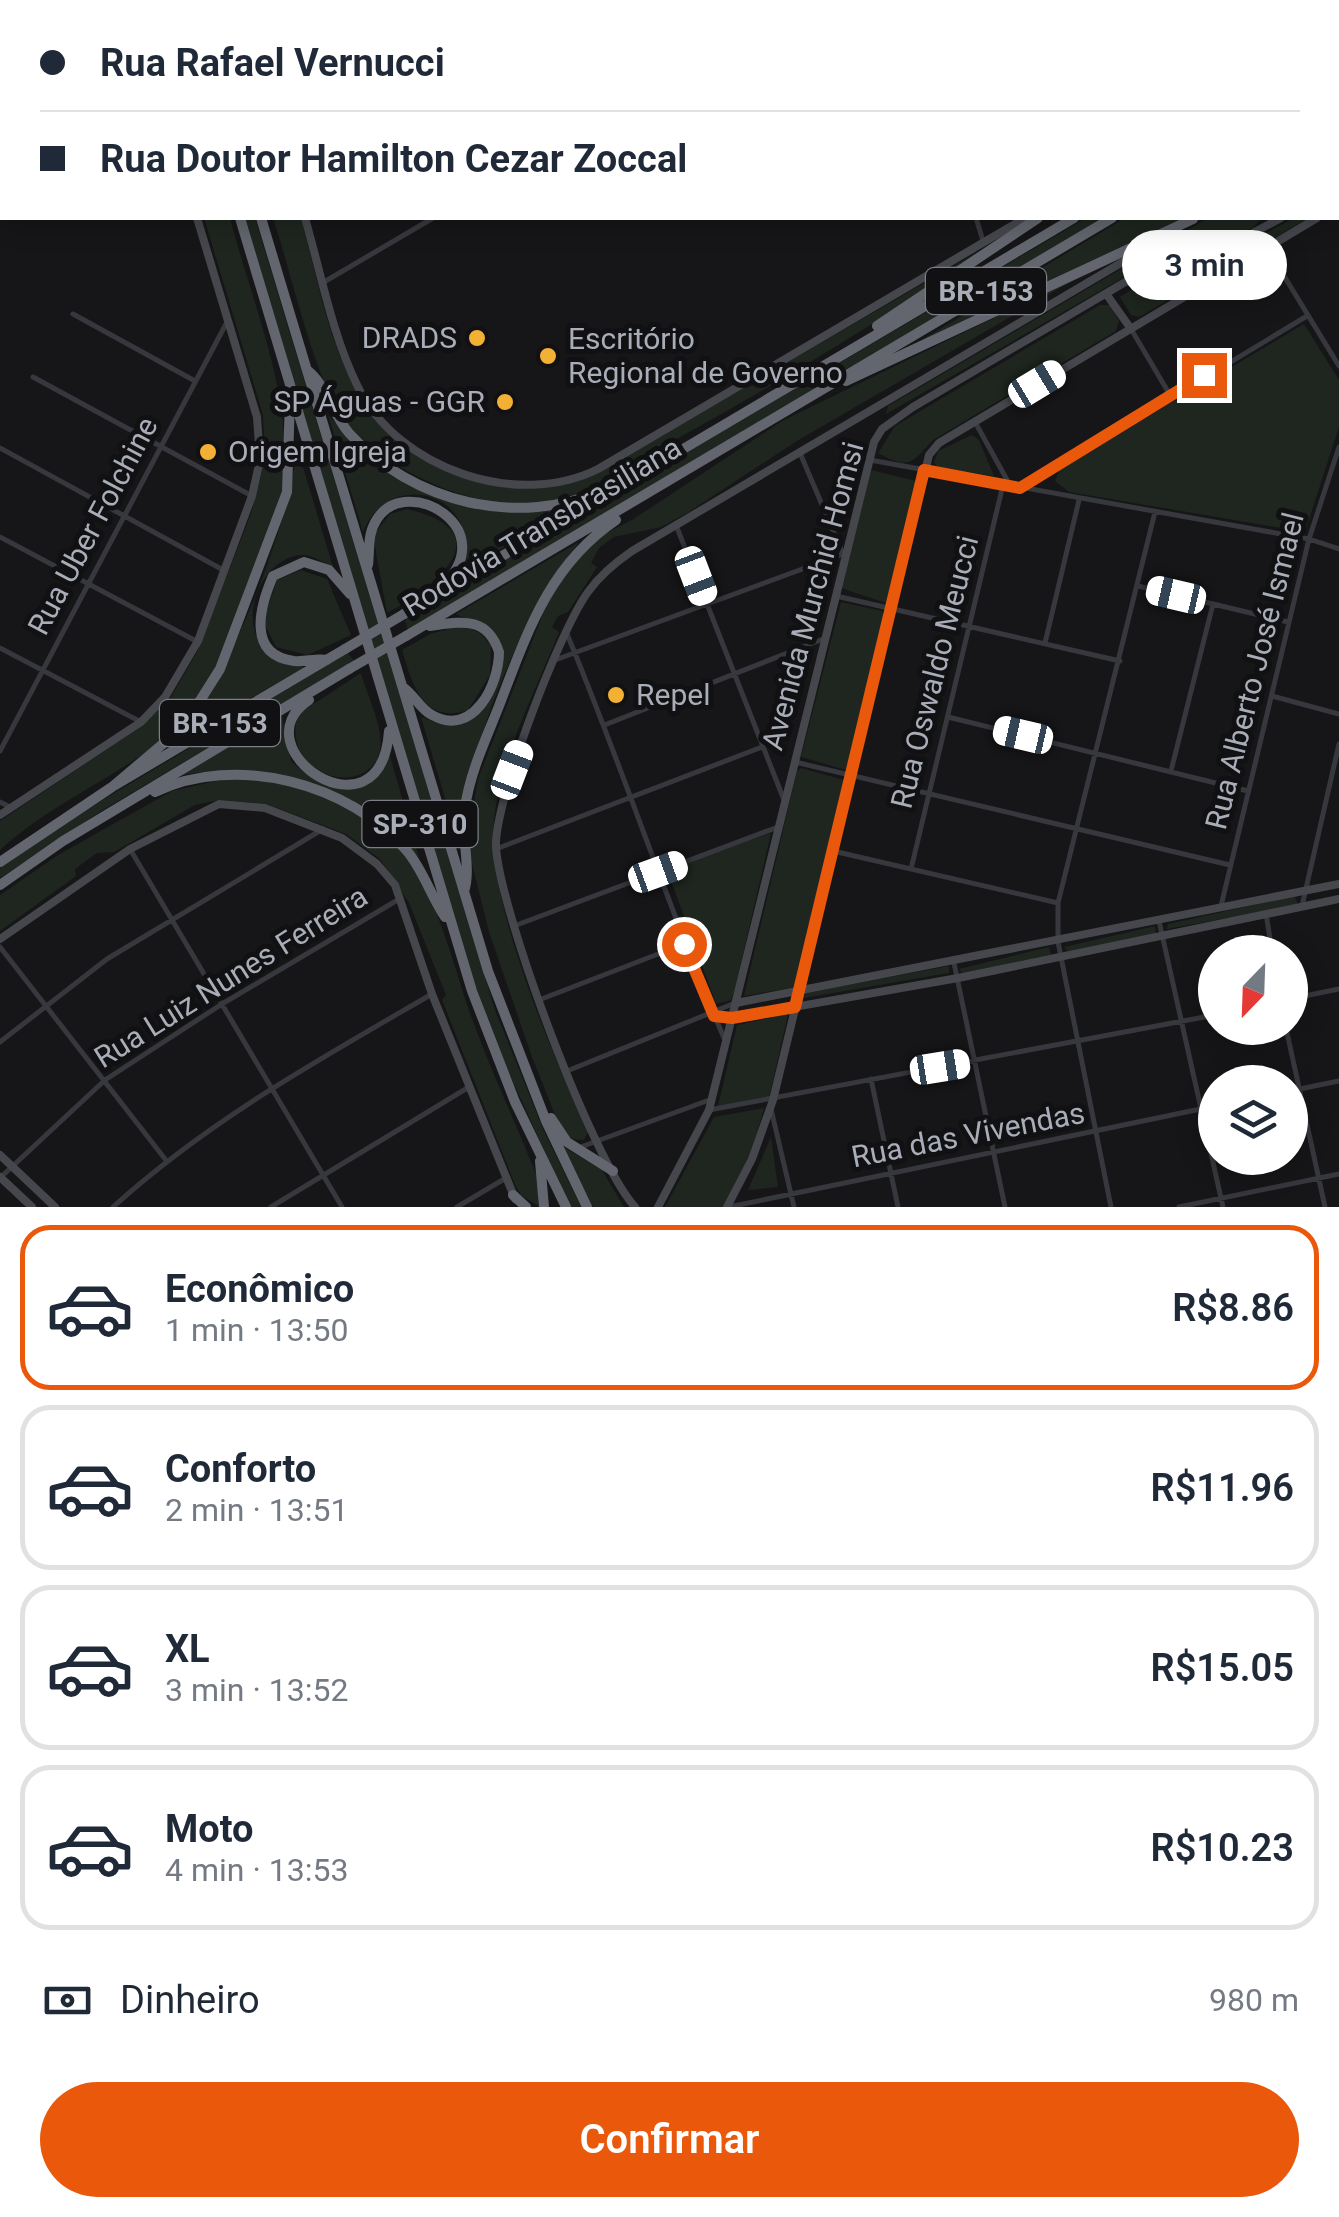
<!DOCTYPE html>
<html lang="pt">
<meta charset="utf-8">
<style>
:root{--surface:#fff;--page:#f6f6f7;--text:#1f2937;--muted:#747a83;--line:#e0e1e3;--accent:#ea580c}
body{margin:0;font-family:Roboto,sans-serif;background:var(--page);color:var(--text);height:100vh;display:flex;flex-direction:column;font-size:38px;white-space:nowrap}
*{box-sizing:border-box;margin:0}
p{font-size:32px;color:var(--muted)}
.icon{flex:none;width:55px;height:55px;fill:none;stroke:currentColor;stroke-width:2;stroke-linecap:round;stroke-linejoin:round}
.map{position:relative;height:1207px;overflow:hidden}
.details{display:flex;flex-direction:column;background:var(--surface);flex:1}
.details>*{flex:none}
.banner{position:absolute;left:0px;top:0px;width:1340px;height:220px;box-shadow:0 5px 25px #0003;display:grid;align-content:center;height:220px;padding:0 40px;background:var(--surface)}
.needle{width:65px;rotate:203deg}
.tools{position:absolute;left:1198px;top:935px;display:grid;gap:20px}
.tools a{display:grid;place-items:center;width:110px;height:110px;border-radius:50%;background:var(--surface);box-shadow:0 5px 25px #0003;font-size:50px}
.end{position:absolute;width:45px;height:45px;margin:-22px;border:12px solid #ea580c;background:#fff;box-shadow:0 0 0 5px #fff}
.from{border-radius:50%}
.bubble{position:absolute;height:70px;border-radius:35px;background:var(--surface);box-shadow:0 5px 25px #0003;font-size:32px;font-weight:600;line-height:70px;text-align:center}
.car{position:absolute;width:30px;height:60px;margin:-30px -15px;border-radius:12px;box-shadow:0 0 8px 2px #0007;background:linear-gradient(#fff 24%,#345 0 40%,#fff 0 76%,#345 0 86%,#fff 0)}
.banner b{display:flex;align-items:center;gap:35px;height:95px;font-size:38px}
.banner b+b{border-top:2px solid var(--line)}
.banner i{width:25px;height:25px;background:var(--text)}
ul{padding:18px 0 0;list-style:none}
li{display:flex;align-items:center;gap:30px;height:165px;margin:0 20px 15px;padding:0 20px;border:5px solid var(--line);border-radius:30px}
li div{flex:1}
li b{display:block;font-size:38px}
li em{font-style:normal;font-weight:600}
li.selected{border-color:var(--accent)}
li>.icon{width:90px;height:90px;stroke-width:1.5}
.pay{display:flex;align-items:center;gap:25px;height:110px;padding:0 40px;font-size:38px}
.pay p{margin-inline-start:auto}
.button{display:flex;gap:20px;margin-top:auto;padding:20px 40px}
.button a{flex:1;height:115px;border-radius:60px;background:var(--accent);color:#fff;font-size:40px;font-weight:600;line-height:115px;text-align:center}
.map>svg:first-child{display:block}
.green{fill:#1e261f}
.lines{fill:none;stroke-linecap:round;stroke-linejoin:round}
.stream{stroke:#2c353c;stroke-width:2.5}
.street{stroke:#37383d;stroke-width:5}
.secondary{stroke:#45474d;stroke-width:8}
.highway{stroke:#63666e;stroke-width:10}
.highway-bridge{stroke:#63666e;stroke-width:10}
.route{stroke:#ea580c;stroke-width:12}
.poi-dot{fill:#f2b134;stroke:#111113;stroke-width:4}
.labels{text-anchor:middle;stroke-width:10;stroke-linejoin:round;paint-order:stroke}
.shield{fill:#111113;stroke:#7b7e86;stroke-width:2.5}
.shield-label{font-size:28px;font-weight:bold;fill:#a8adb8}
.poi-label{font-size:30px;fill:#a8adb8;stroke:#111113;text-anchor:start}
.street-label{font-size:30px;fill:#a8adb8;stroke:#111113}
</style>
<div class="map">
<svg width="1339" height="1207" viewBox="0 0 1339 1207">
<rect width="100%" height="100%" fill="#161618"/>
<path class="green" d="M204,218H230C253,308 296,399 282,494C257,562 222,691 166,737C114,779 50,804 0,850V821L136,730L171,697L197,652L251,514L265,459L263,415Z
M245,218H255L495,1010L544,1131L581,1207H570L509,1073L475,984Z
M273,218H301C323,296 335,399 408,448C424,458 446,464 464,472C511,491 549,495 596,473L1023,226C911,301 799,372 680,437C632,463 593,496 537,503C474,512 373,466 339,411C311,366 291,272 273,218Z
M1086,218H1102L408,630L405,620L448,593Z
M1125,218H1184L910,347Z
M1208,218H1261L1254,227L1227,242L1154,260L886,414L888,406Z
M1294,218H1308L1139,317L1131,315L1120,297L1164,269L1228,253Z
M1084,274L797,441L687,513L661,527L614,537L599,548L591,563L597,567L568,612L558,616L552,627L559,632C536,691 500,757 494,820C486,903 553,1055 588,1132L584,1140L570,1139L557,1120L532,1057L489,932L467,844L478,779L550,596L578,557L604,534L632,520L782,421Z
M1100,305H1110L1119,321L1116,331L933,440C912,462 911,471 878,453L895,426Z
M1304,324L1339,380V427L1305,532L1069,492L1055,481L1060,469Z
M328,415L370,461L390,473L506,512L572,508L461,572C488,494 389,465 363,532Z
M972,435L979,440L994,476L937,467L934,462L938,451Z
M297,447L333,567C324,563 313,555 303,555C254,555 219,656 305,667L172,744C228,682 289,529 297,447Z
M871,470L916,481L886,603L841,588Z
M407,509C505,532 435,587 387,613L373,536L390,514Z
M579,542C519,619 469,745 458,842L421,717L440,724H461L497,686L494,632L456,614Z
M301,570L327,579L351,635L308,655L276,647L263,621L277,580Z
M841,602L882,611L884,617L846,770L801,757Z
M463,625L480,633L491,645L490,675L468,710C424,725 412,685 402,650L430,634Z
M348,653L354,661L98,813L0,878V868L31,843Z
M361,673C367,695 384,728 380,750C370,800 279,778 298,714Z
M282,716L291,761C323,792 367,802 390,756L419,858C405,843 385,833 368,821C303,780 260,761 182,775Z
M801,768L844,780L795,987L744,996L797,771Z
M238,776C283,784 336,794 374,823C437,870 450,963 477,1032C496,1082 519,1131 539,1181L538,1206L521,1195L516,1187L442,1000L446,995L409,903L380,859L346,834L267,804L219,800L195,805L114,852L97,853L75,869L76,876L0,931V895L58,855L172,791Z
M771,833L735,989L731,1000L716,1004L667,870Z
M1295,896L1298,905L1167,929L1168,924Z
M1155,926L1156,934L1068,951L1064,947Z
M1049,947L1051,955L962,973L959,969Z
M949,966V973L804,998L806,993Z
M788,1014L769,1098L718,1106L737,1025Z
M764,1108L752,1151L723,1207H665L714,1117Z
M771,1137L778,1187L748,1190Z
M562,1146L602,1170L624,1207H593Z"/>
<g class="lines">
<path class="stream" d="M1262,0L1263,2
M1338,135L1339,136"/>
<path class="street" d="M483,0V2
M564,0V2
M648,0V2
M726,0L727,2
M911,0L912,2
M991,0L992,2
M976,218L983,241
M1267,248L1339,366
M324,282L433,218
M73,314L195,381
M1131,329L1170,395
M33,377L252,496
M975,422L1011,487
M0,448L225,571
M870,460L1309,539L1339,549
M1023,487L1307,316
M676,525L784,800
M0,537L196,641
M1138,586L1288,622
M836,596L1120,661
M567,634C623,768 667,905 724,1038
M1045,643L1079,500
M0,648L141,722
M555,660L843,554L800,453
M1272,696L1339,714
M948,717L1248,791
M607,724L823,639
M0,751L227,322
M795,762L1230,865
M1171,771L1213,604
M0,802L10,807
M130,849L342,1207
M496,849L762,747
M833,851L1058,903
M911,869L1003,485
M1221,906L1309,539L1339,447
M1302,906L1339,744
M1266,913L1272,952
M1159,921L1223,1207
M514,926L778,827
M0,947L165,1159
M954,963L1005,1207
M1290,999L1339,989
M539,1000L684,944
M1286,1028L1325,1207
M0,1042L107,959L323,829
M567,1071L735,1003
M871,1079L898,1207
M1290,1091L1339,1081
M771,1109L794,1207
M709,1110L1215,1015
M578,1148L712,1099
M0,1178L105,1080L222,1004L401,898
M113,1207C209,1120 320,1059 432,994
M271,1207L469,1087
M457,1207L506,1178
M729,1207L1215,1106
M1111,1207L1058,942V903L1155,512
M1179,1207L1339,1174"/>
<path class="secondary" d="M134,0L135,2
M240,0L241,2
M1214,0L1215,2
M1313,0L1314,2
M1224,2L1225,0
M1338,31H1339
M1338,112L1339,114
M1338,126L1339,125
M1338,184L1339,185
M1338,205L1339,204
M305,218C321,273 332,335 358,387C399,470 518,509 598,469L1025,218
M1107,295L1131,329
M0,815L141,722L165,697L198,641L252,496L260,460L257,417L197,218
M0,939L130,849L219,804L265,808L342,838L377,864L395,885L432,994L515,1199
M736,1003L1339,884
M732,1018L958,978L1339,899
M0,1155L55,1207
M0,1177L32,1207
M635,1207C592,1160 500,912 496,847C494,801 560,630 588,592C600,575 616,562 632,551L1165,237
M658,1207L709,1110L874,442L882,429L913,407L1144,271L1223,249L1281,218
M727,1207L752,1159L773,1100L929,455L939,443L1317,218"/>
<path class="highway" d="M176,0L177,2
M196,0V2
M1338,62L1339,61
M1338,85L1339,84
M240,218L472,991L515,1102L566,1207
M261,218L488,971L546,1121L587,1207
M877,326L1038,218
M307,370C326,384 332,414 349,433C412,503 520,529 604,489
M846,381L1193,219
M368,565C370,549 367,534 377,519C407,472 506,530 440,588
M404,614L1074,218
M406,636L1112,218
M327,660C316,658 306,662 294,661C246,655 260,606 273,576L304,562L329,570L350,594
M404,688C415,696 420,709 432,715C473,738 499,685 499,652C487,615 460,622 430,626
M309,700C237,748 381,846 389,731
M112,787L184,726L220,669L287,492L290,399
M155,792C235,753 350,783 407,851C423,870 431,896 445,917
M0,862L112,787L345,649
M0,885L63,841L349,669
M464,892C472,866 460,836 465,808C470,772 486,739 499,706C527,633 549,565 616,520
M551,1118L567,1142L613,1171
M540,1161L544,1207
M513,1195L526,1207"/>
<path class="highway-bridge" d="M345,649L404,614
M349,669L406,636"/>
</g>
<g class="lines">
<path class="route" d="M684,944L714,1016L732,1018L795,1007L924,470L1020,488L1204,375"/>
</g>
<g class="poi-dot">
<circle cx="477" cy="338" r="10"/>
<circle cx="548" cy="356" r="10"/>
<circle cx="505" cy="402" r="10"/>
<circle cx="208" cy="452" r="10"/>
<circle cx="616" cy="695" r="10"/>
</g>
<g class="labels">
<g class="shield">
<rect x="926" y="268" width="120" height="46" rx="8"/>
<rect x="160" y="700" width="120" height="46" rx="8"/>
<rect x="362.5" y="801" width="115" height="46" rx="8"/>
</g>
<g class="shield-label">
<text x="986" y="301">BR-153</text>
<text x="220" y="733">BR-153</text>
<text x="420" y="834">SP-310</text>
</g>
<g class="poi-label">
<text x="457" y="348" text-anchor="end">DRADS</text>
<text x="568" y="349">Escritório<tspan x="568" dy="34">Regional de Governo</tspan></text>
<text x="485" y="412" text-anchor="end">SP Águas - GGR</text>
<text x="228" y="462">Origem Igreja</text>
<text x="636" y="705">Repel</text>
</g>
<g class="street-label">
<text transform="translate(93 526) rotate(-62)" y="10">Rua Uber Folchine</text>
<text transform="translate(542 527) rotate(-31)" y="10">Rodovia Transbrasiliana</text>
<text transform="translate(813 596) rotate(-75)" y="10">Avenida Murchid Homsi</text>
<text transform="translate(1255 671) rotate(-76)" y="10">Rua Alberto José Ismael</text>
<text transform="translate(935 672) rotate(-76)" y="10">Rua Oswaldo Meucci</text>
<text transform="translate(231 977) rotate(-32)" y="10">Rua Luiz Nunes Ferreira</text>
<text transform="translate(968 1135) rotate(-11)" y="10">Rua das Vivendas</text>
</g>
</g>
</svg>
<div class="tools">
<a><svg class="needle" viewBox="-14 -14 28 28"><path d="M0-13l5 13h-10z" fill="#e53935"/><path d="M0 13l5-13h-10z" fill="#747a83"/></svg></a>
<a><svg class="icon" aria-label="layers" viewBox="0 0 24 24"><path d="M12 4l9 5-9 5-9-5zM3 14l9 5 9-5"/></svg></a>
</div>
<i class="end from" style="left:684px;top:944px"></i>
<i class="end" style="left:1204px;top:375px"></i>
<div class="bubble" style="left:1122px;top:230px;width:165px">3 min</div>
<i class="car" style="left:1037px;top:384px;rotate:59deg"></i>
<i class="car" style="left:696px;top:576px;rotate:159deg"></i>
<i class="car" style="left:1176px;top:595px;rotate:283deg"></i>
<i class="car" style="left:1023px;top:735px;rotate:283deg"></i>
<i class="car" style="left:512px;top:770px;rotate:21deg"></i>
<i class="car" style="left:658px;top:872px;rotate:70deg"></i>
<i class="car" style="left:940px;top:1067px;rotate:81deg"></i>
<div class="banner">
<b><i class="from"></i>Rua Rafael Vernucci</b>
<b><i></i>Rua Doutor Hamilton Cezar Zoccal</b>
</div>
</div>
<section class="details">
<ul>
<li class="selected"><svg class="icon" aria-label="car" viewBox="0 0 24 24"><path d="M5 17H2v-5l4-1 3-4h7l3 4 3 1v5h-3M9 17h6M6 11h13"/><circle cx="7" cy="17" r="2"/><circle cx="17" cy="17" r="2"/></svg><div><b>Econômico</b><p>1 min · 13:50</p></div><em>R$8.86</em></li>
<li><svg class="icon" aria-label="car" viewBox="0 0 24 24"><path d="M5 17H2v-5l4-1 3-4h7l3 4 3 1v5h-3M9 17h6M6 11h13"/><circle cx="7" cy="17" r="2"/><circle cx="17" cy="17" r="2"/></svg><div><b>Conforto</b><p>2 min · 13:51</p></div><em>R$11.96</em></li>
<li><svg class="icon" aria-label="car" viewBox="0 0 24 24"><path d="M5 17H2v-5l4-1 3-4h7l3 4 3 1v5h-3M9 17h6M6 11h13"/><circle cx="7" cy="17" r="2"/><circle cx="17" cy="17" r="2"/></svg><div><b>XL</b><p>3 min · 13:52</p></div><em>R$15.05</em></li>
<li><svg class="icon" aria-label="car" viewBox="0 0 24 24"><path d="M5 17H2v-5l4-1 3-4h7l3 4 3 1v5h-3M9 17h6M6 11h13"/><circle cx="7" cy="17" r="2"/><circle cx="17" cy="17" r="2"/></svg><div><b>Moto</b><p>4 min · 13:53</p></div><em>R$10.23</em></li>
</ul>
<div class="pay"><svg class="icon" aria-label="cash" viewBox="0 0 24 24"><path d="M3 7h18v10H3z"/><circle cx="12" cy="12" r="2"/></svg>Dinheiro<p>980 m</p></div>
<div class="button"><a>Confirmar</a></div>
</section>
